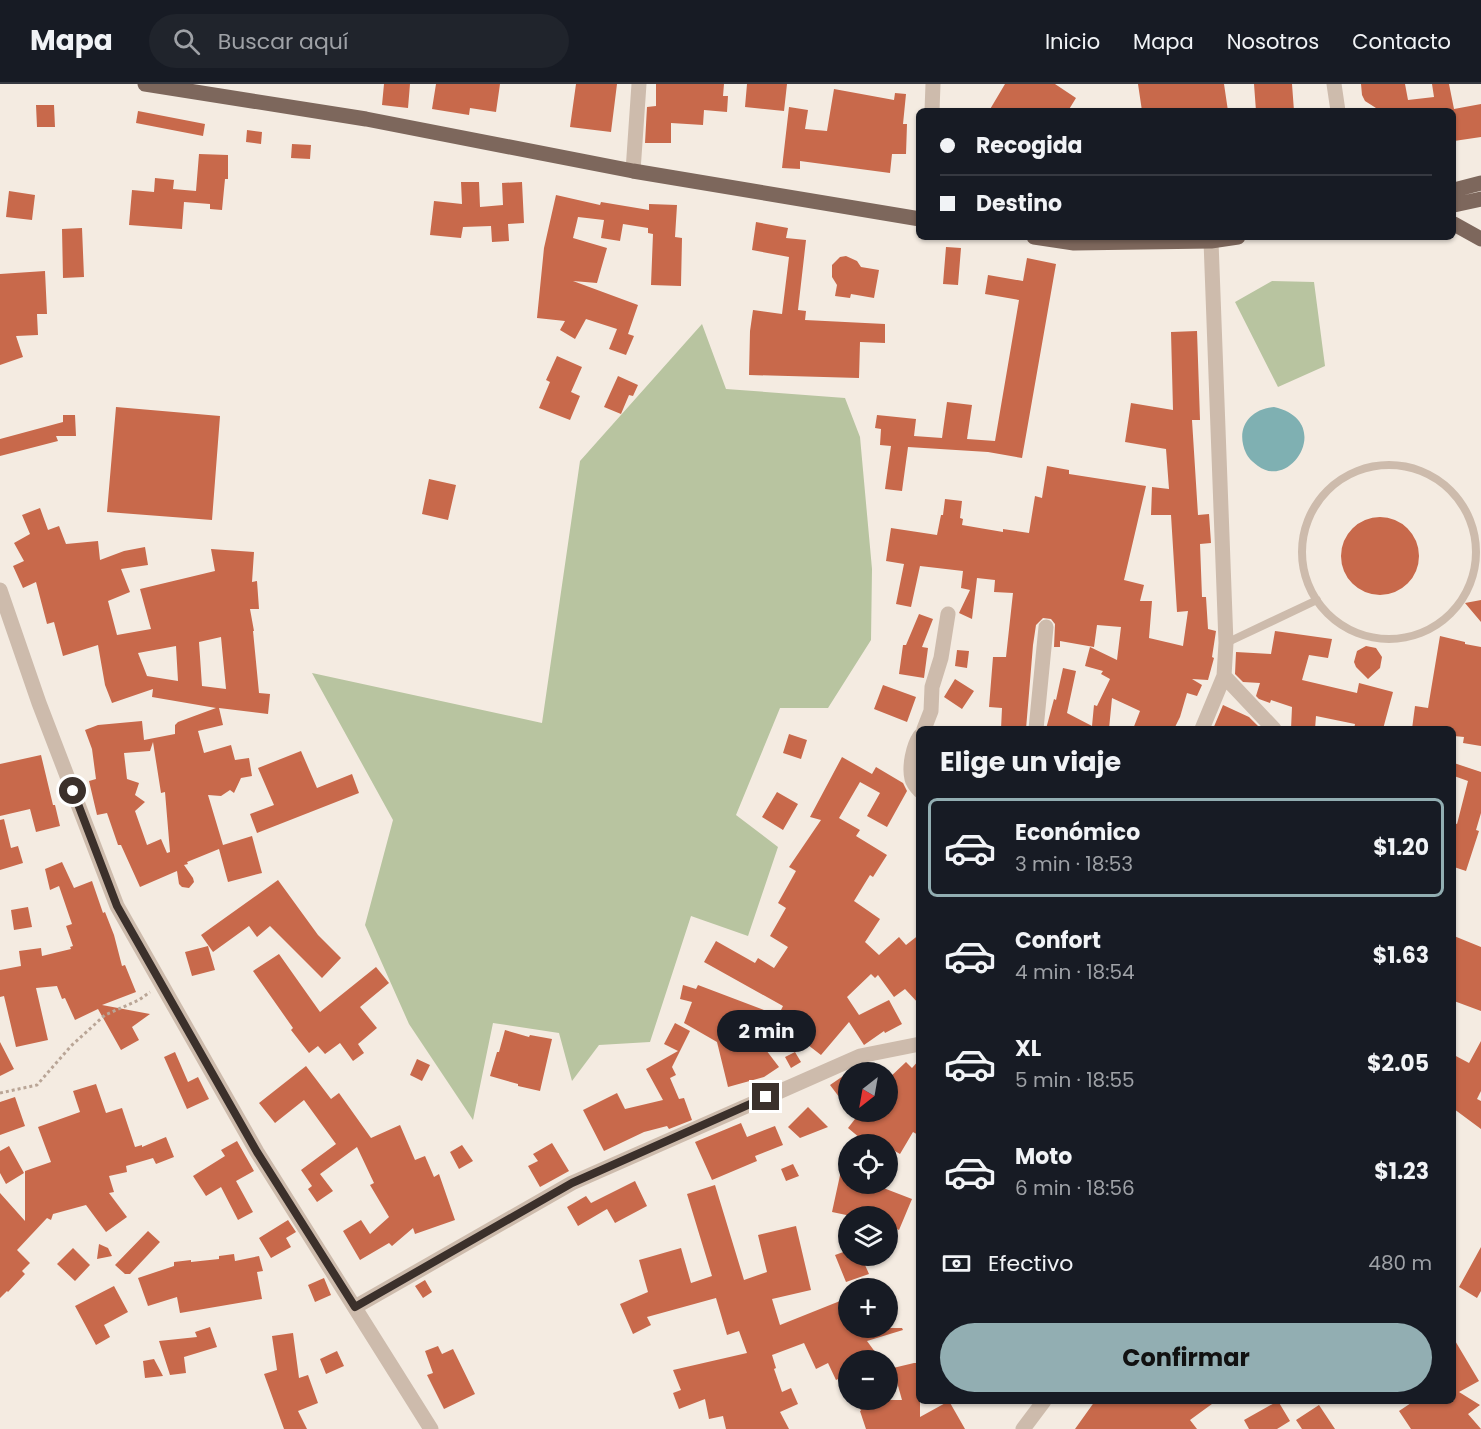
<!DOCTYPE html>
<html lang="es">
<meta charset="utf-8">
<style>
:root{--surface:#171b24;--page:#20242c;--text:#f1f3f6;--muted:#9ea1a6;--line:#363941;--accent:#92aeb2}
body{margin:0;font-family:Poppins,sans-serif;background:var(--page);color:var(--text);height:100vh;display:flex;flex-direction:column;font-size:22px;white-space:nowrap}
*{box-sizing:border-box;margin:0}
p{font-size:20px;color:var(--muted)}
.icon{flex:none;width:33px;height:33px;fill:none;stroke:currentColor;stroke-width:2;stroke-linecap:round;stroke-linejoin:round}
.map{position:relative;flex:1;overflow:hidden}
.details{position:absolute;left:916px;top:642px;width:540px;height:678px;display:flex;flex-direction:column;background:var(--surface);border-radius:9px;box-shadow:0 2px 4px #0004}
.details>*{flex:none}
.guide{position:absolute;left:916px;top:24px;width:540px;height:132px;border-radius:9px;box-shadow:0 2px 4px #0004;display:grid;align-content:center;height:132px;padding:0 24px;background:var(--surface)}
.needle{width:39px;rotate:211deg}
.buttons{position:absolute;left:838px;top:978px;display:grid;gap:12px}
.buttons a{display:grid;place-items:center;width:60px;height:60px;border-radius:50%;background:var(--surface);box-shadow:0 2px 4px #0004;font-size:30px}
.end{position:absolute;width:27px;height:27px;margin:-14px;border:8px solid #3b302b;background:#fff;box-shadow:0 0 0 3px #fff}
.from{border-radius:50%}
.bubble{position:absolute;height:42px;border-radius:21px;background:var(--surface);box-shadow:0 2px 4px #0004;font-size:20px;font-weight:700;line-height:42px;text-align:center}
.guide b{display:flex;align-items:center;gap:21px;height:57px;font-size:22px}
.guide b+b{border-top:2px solid var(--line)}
.guide i{width:15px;height:15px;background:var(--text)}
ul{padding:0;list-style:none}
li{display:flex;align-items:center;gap:18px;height:99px;margin:0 12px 9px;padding:0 12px;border:3px solid transparent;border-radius:9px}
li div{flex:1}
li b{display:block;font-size:22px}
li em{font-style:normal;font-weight:700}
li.active{border-color:var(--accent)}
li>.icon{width:54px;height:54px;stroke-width:1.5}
h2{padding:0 24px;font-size:27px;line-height:72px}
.pay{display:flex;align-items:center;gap:15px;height:66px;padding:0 24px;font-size:22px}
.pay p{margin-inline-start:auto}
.cta{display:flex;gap:12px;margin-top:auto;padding:12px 24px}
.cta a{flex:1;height:69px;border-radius:36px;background:var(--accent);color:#111;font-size:24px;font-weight:700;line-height:69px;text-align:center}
header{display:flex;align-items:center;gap:36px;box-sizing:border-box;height:84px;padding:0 30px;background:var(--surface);border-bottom:2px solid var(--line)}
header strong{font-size:28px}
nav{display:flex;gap:33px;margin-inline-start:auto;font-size:21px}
.search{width:420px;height:54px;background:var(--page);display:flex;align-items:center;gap:15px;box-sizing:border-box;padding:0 21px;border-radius:33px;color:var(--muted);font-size:22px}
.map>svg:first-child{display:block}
.green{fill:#b8c4a0}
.water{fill:#7fb0b2}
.building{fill:#c8694b;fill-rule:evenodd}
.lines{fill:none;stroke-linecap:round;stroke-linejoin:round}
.path{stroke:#b9a596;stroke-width:3;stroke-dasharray:3 3;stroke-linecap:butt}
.service{stroke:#cdbbac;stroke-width:8}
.minor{stroke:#cdbbac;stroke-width:15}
.tertiary{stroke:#cdbbac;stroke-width:15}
.primary{stroke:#7d675c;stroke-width:15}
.route{stroke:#3b302b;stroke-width:8}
</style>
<header>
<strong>Mapa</strong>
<div class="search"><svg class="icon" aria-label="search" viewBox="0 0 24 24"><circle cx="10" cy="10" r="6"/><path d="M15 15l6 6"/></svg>Buscar aquí</div>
<nav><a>Inicio</a><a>Mapa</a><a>Nosotros</a><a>Contacto</a></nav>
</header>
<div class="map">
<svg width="1481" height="1345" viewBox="0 0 1481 1345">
<rect width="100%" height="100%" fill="#f4ebe1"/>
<path class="green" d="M1272,197L1314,198L1325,282L1278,303L1235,218Z
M702,240L726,305L845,314L860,353L872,485L871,556L828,624H780L736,731L778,763L748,852L691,832L650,958L599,961L572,997L559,949L493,939L473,1036L409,940L365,841L393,736L312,589L542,639L580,377Z"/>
<path class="water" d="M1274,323C1335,337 1291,407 1258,382C1253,378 1248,374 1246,369C1235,345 1249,325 1274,323Z"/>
<path class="building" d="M384,0H410L408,24L382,21Z
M436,0H500L496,28L470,24L469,31L432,25Z
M576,0H617L611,48L570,43Z
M656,0H724L723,12H728L727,28L704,26L703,41L671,39V59H645L647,23L656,22Z
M747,0H787L784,27L745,23Z
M1005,0H1055L1076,14L1068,27H989Z
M1138,0H1224L1228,27H1142Z
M1254,0H1292L1294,27H1256Z
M1361,0H1405L1408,16L1434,13L1432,0H1449L1454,25L1481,20V53L1454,57V27H1384V24H1376L1365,17L1362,11Z
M834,5L894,16L895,9L906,10L903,40H907L906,70H892L890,89L800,77V85L782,84L789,23L808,26L805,45L827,47Z
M36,21H54L55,43H37Z
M138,27L205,40L203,52L136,39Z
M247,46L262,48L261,60L246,58Z
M292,60L311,61L310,75L291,74Z
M199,70L228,71V95H225L222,126L210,125V120L184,118L182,145L129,141L132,106L154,108L155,94L174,96L173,105L196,107Z
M461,98H479L480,123L503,121L502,99L522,98L524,139L508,140L509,157L492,158L491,142L463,143L461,154L430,151L434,117L462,120Z
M9,107L35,111L32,136L6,133Z
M556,111L600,121L601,118L649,126V120L677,121L675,153L682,154L681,202L651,201L653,150L648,149V144L623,140L620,157L601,154L604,136L578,133L573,154L607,164L597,199L573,197L638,221L628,250L634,252L626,271L609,265L617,245L586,235L575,255L560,246L565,237L537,234L544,164Z
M756,138L788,144L786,154L806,156L798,226L806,227L805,236L885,240V259L860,258L859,294L749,291L750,247L753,226L782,230L789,173L752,166Z
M82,144L84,193L63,194L62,145Z
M946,163L961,164L958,201L943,200Z
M846,172L857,177L861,183L879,186L874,214L851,210L850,214L835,212L837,201L832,193V181L840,173Z
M1027,174L1056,180L1022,374L988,368L908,363L902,407L885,405L891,362L880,361L881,345L875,344L877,331L916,335L914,352L942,354L947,318L972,321L967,355L995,357L1019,216L985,210L988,191L1023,197Z
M45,187L47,230H37L38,251L16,252L23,273L0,281V190Z
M1197,247L1200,336H1192L1198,431L1209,430L1211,459L1200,460L1202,513H1206L1208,545L1216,547L1212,573L1214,574L1208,596L1192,595L1202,601L1197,612L1187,609L1180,633L1174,645H1133L1140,627L1112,614L1109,645H1046L1054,615L1056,616L1063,584L1076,587L1067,629L1092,642L1094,621L1097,622L1110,595L1101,590L1103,587L1085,582L1090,563L1117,576L1121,543L1097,541L1094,563L1060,557V563H1054L1055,540L1051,535L1043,534L1036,541L1033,561L1026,645H1001L1002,624L989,623L993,573H1006L1013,509L994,508L995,496L977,494L972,535L959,529L970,506L961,504L963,487L920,482L911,523L896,520L904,480L886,477L891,444L937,451L941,431H943L945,415L962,417L960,434L963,435L962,441L1003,448V445L1029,449L1035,412L1042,414L1047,382L1069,386V390L1146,402L1124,496L1144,501L1140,517H1152L1149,554L1183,562L1188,527L1177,528L1171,431H1151L1152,403L1169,405L1166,365L1125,358L1131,319L1173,326L1171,248Z
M557,272L582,283L571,308L580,312L570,336L539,324L550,298L546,296Z
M618,292L638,301L633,312L629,311L621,330L604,323Z
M116,323L220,332L212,436L107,428Z
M63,331H75L76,352H56L58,357L0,372V355L63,338Z
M429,395L456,401L448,436L422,430Z
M40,424L48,446L59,442L66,460L98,457L100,476L124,467L145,463L148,481L121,485L130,508L108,517L117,551L151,545L140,505L215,487L211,465L254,468L252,498L257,497L259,525H250L254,547H253L259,609L270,610L268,630L219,624L223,641L198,647L204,669L231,661L235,676L249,674L252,692L241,694L234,709L230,706L221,712L208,711L223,761L252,752L262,789L228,798L219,765L187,778L188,780L184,781L193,794L194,798L189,804L182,803L179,800L177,787L140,803L121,761H118L107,729L97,731L89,697L96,695L92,665L85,646L98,641L142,637L144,656L175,650V641L178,638L216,624L152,613L153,605L112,619L105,601L98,561L63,572L54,538L47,540L36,498L23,504L13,482L24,477L14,459L30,450L22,431ZM221,553L226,605L202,602L199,558ZM176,562L178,597L147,592L138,569ZM153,658L161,709L165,708L170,768L167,769L161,755L147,761L135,727L145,718L135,711L139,699L127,695L124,669L150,667Z
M1341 472a39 39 0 1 1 78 0a39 39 0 1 1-78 0Z
M1481,516V538L1465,519Z
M919,530L933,535L922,563L928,564L924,594L899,590L903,561H906Z
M1275,547L1332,555L1328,574L1309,571L1302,596L1357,609L1359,599L1393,608L1383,645H1354L1355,640L1316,632L1315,645H1291L1292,623L1271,616L1270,619L1259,615L1256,612L1260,599L1243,598L1235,590L1236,568L1271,570Z
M1440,552L1465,558V560L1481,563V662L1463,659L1464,653L1454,652V645H1412L1415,622L1428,624Z
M1366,562L1376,564L1382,573L1380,584L1368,595L1356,583L1354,578L1357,567Z
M957,566L969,567L967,584L955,582Z
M955,595L974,607L962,625L944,613Z
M883,601L916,613L907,638L874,625Z
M1223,621L1249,633L1261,645H1213Z
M789,650L807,656L801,675L783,669Z
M301,667L317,704L352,690L359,709L257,749L250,730L274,721L258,684Z
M41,671L53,721H55L60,742L36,748L30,725L0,732V680Z
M842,673L872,690L876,683L903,699L907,707L887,743L867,732L880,709L860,698L839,734L860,746L856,752L887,771L873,793L870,791L854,817L880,835L865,858L879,871L899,853L906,861L920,850V921L905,905L894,913L878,891L875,894L871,890L847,913L859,931L889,916L902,940L885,949L884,947L864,961L849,938L821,971L808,961L813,958L780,928L783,922L704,878L716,857L755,879L758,874L774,884L788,863L770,852L786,824L778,819L796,787L789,783L821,736L810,733Z
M1454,679L1481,688V729L1476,746L1479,747L1466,787L1454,783V739L1457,740L1468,697L1454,692Z
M777,708L798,720L783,746L762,733Z
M4,735L11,764L18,762L23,779L0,786V736Z
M62,778L74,804L92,797L103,829L105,828L114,851L122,882L125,881L136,908L102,921L150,930L132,943L139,956L121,966L98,925L75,936L65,914L62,915L57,902L36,904L48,956L16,963L4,912L0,913V886L21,882L19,867L41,864L42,872L71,865L70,863L73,862L66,842L72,840L59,802L50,806L45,785Z
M278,796L318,851L341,874L322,894L270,842L257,853L249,842L213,868L201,851Z
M28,823L32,843L14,846L11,826Z
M1454,852L1481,863V927L1454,917Z
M208,862L215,886L192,892L185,868Z
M279,870L320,928L376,883L389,899L360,923L377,944L358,960L364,969L353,977L340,959L325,970L318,962L309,969L291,946L293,944L253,887Z
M683,901L696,905L698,901L777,931L760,958L779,983L764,993L728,1003L717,958L684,939L692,918L680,915Z
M675,939L690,947L672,983L676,991L670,994L679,1015L684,1014L692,1036L669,1045L667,1042L644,1048L604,1067L583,1026L617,1009L625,1025L663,1016L646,985L678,967L664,960Z
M505,946L529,953L530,951L552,955L540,1007L518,1002V1000L490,992L497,968H499Z
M1481,957V1007L1477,1015L1481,1017V1045L1454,1025V971L1469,979Z
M0,958L14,985L0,992Z
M175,968L188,998L198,993L209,1015L187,1025L164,973Z
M795,968L801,978L791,984L785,973Z
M417,975L430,981L422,997L410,991Z
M920,975V1052L913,1048L900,1070L888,1063V1060H883L870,1053L866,1059L848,1044L855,1035L850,1028H888V995L906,978L912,984Z
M306,982L331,1015L339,1009L371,1054L400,1041L415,1076L425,1072L434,1093L439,1090L455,1136L415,1150L413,1144L392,1162L389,1159L360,1176L343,1147L361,1136L370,1150L389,1133L370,1101L374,1099L357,1063L320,1090L333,1107L317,1118L308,1105L312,1102L301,1086L336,1060L304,1016L275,1039L259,1019Z
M849,988V1026L830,1001Z
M96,1000L106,1029L122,1024L135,1063L142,1061V1063L166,1053L174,1073L156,1080L153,1074L126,1082L127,1088L109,1092L114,1108L109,1109L127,1133L106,1148L86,1121L53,1130L51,1136L47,1134L17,1166L30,1179L22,1187L25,1190L8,1208L7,1207L0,1214V1109L25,1137V1087L51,1078L38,1043L80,1028L73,1007Z
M15,1013L25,1042L0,1051V1018Z
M808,1023L828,1043L800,1054L788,1043Z
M741,1039L747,1053L775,1042L783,1061L755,1072L757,1077L712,1096L695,1058Z
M237,1057L254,1087L236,1097L253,1128L238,1136L221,1103L206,1112L193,1092L225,1072L221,1066Z
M552,1059L569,1087L540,1103L528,1082L538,1077L533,1070Z
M462,1061L473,1077L459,1085L450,1068Z
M9,1062L24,1089L6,1100L0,1089V1067Z
M844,1073L849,1074V1100H873L912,1115L899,1146L888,1141V1132H851L832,1128Z
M793,1080L799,1092L786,1097L781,1085Z
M635,1097L647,1122L615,1139L607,1125L578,1142L567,1123L586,1112L591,1119Z
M715,1101L744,1196L767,1188L758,1151L796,1142L811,1206L772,1215L780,1241L840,1217L849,1244H902L903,1246L867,1257L881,1276H849V1290L836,1296L828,1279L816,1285L804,1259L772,1271L776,1284L774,1285L782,1308L791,1304L798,1320L780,1328L789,1345H726L723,1332L709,1335L705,1315L679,1325L673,1309L681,1306L673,1286L747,1269L739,1247L727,1251L716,1214L647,1233L651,1241L633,1250L620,1220L648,1208L639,1176L681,1164L691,1199L712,1192L687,1110Z
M288,1136L296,1148L286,1154L291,1163L271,1174L259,1154Z
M148,1147L160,1158L130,1190H125L115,1181Z
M99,1160L108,1164L112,1172L97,1175Z
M1481,1163V1207L1477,1214L1459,1203Z
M73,1164L90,1181L75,1197L57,1180Z
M849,1166V1172H861L869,1190L846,1198L835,1171Z
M234,1170L235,1177L259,1172L263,1187L257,1188L262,1215L180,1229L177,1213L148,1222L138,1194L174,1182V1178L191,1176V1178L219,1175V1172Z
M324,1194L331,1211L315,1218L308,1201Z
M425,1196L432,1208L423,1214L415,1202Z
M114,1202L128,1228L104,1241L110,1253L96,1261L75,1222Z
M210,1243L217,1263L184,1273L186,1289L170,1291L159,1257L197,1253L195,1248Z
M293,1249L299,1294L308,1291L318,1319L298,1327L307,1345H284L264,1290L277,1286L272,1252Z
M1454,1255L1479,1297L1459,1308L1480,1321L1468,1330L1481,1345H1411L1399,1327L1414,1317H1454Z
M438,1262L442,1270L453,1265L475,1310L444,1325L427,1291L433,1289L425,1267Z
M337,1267L344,1282L326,1290L320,1275Z
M154,1275L163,1292L145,1294L143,1277Z
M914,1279H920V1333L949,1317L965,1345H866L860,1327H861L856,1316H902L893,1284Z
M1095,1317H1216L1190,1336L1197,1345H1075Z
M1278,1317L1290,1337L1277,1345H1249L1244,1336Z
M1319,1321L1335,1345H1302L1296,1336Z"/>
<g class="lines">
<path class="path" d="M0,1009L37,1001L71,962L105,931L139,916L150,908"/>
<path class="service" d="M1302 468a87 87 0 1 1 174 0a87 87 0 1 1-174 0Z
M1226,559L1317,516"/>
<path class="minor" d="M1334,0L1338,27
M932,27L933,0
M633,87L639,0
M1224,592L1274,645
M924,645L931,627L932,603L941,574L948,530
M1036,645L1046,543
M1202,645L1224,592L1226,559L1211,157
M920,652C913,662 909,683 912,695C913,699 917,704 920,707
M355,1223L572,1099L860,972L920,960
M1023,1345L1044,1317"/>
<path class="tertiary" d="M0,506L39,619L117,822L257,1068L431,1345"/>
<path class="primary" d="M145,0L366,35L633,87L920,135
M1454,106L1481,99
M1454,121L1481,115
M1454,140L1481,155
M1034,153L1074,159L1211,157L1238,153"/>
</g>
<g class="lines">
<path class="route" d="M73,707L117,822L257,1068L355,1223L572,1099L766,1013"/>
</g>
</svg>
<div class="buttons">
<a><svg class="needle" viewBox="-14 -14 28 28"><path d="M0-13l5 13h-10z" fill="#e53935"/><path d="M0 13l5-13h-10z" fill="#9ea1a6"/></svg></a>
<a><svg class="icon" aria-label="locate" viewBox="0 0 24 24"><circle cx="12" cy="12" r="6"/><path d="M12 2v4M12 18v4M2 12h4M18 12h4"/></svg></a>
<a><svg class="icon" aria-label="layers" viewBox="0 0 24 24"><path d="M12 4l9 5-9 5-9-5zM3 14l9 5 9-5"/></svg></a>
<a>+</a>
<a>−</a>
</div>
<i class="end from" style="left:73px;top:707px"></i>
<i class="end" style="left:766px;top:1013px"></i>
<div class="bubble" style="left:717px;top:926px;width:99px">2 min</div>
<div class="guide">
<b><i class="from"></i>Recogida</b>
<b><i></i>Destino</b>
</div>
<section class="details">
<h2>Elige un viaje</h2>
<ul>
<li class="active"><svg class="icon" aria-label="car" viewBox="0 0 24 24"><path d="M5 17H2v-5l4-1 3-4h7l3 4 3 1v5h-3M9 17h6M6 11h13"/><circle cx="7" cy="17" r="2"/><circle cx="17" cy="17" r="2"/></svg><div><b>Económico</b><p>3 min · 18:53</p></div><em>$1.20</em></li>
<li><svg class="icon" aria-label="car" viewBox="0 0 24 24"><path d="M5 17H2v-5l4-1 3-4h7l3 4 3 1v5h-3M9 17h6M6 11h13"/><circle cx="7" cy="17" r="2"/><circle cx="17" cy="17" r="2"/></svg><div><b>Confort</b><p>4 min · 18:54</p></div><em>$1.63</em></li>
<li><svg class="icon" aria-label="car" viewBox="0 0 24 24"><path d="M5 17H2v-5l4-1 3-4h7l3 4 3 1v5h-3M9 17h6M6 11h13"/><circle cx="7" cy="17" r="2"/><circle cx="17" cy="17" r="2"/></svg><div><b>XL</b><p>5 min · 18:55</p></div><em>$2.05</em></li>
<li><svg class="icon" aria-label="car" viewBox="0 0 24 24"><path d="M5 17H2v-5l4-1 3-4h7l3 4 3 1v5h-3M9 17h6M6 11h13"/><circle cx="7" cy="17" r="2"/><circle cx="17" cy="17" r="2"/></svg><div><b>Moto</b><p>6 min · 18:56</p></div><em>$1.23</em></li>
</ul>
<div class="pay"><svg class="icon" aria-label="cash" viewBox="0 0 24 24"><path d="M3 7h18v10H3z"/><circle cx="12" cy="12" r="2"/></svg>Efectivo<p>480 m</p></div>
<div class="cta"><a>Confirmar</a></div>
</section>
</div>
